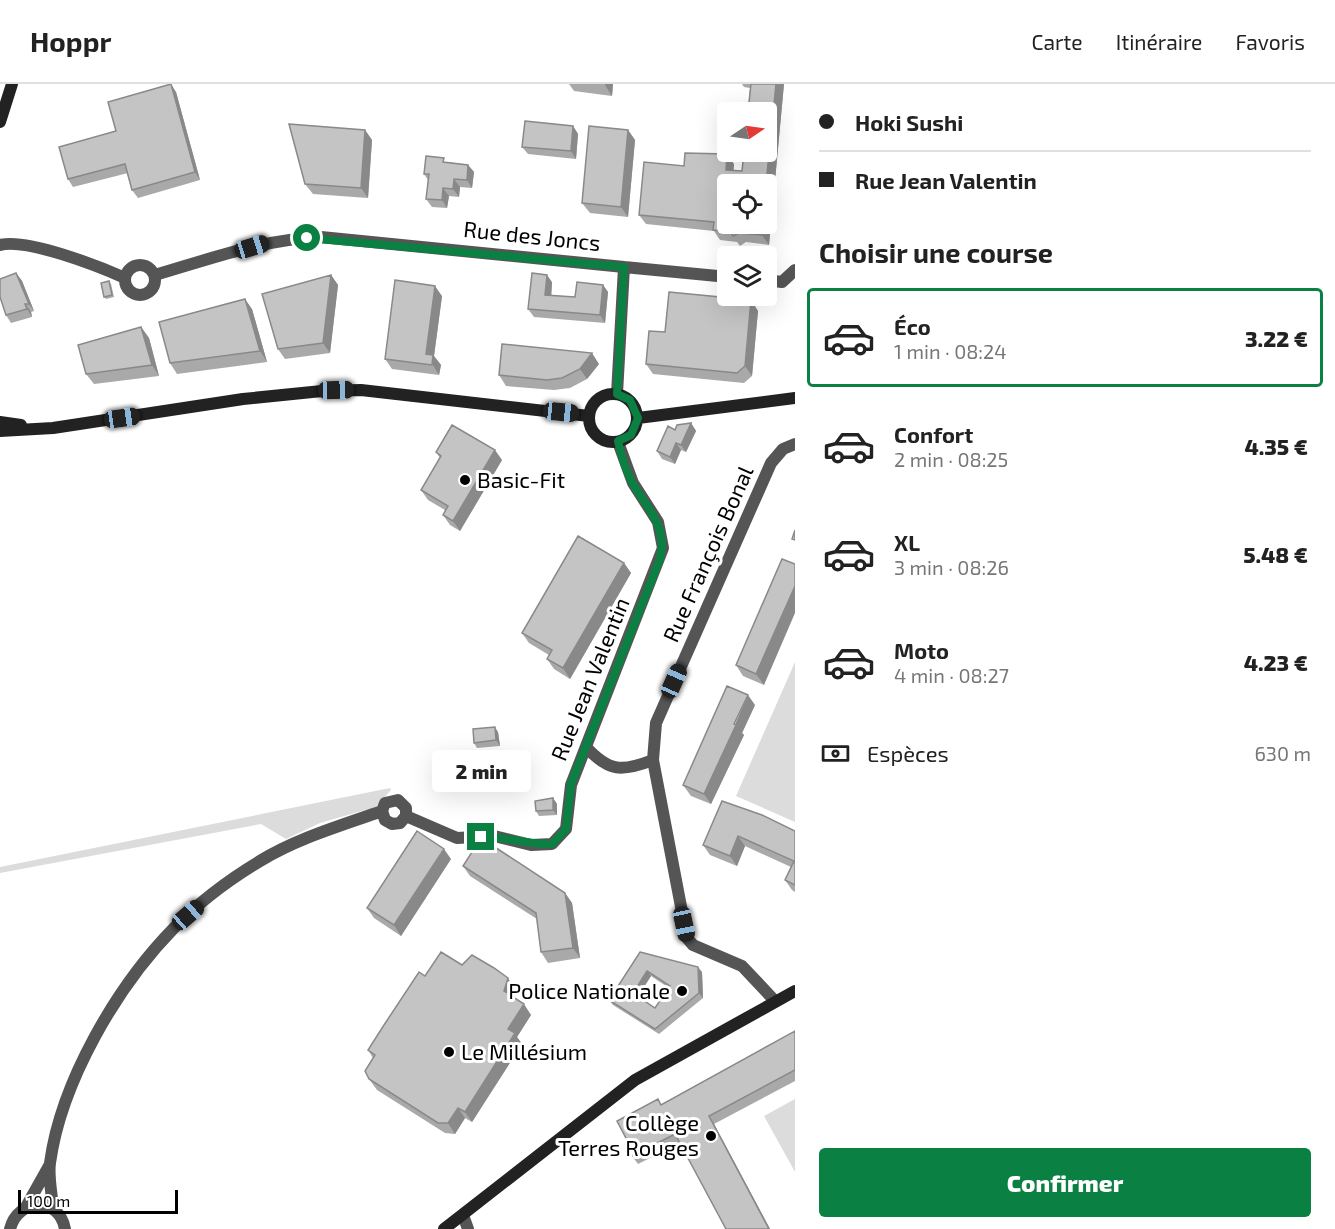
<!DOCTYPE html>
<html lang="fr">
<meta charset="utf-8">
<style>
:root{--surface:#fff;--page:#f2f2f2;--text:#222;--muted:#767676;--line:#e0e0e0;--accent:#0b8043}
body{margin:0;font-family:"Exo 2",sans-serif;background:var(--page);color:var(--text);height:100vh;display:flex;flex-direction:column;font-size:22px;white-space:nowrap}
*{box-sizing:border-box;margin:0}
p{font-size:20px;color:var(--muted)}
.icon{flex:none;width:33px;height:33px;fill:none;stroke:currentColor;stroke-width:2;stroke-linecap:round;stroke-linejoin:round}
.map{position:relative;flex:1;overflow:hidden}
.drawer{display:flex;flex-direction:column;background:var(--surface);width:540px}
.drawer>*{flex:none}
.hud{display:grid;align-content:center;height:132px;padding:0 24px;background:var(--surface)}
.needle{width:39px;rotate:77deg}
.buttons{position:absolute;left:717px;top:18px;display:grid;gap:12px}
.buttons a{display:grid;place-items:center;width:60px;height:60px;border-radius:6px;background:var(--surface);box-shadow:0 6px 24px #0002;font-size:30px}
.scale{position:absolute;left:18px;bottom:15px;width:160px;box-sizing:border-box;padding-left:6px;border:3px solid #000;border-top:0;font-size:16px;line-height:21px;white-space:nowrap;color:#000;-webkit-text-stroke:4px #fff;paint-order:stroke}
.end{position:absolute;width:27px;height:27px;margin:-14px;border:8px solid #0b8043;background:#fff;box-shadow:0 0 0 3px #fff}
.from{border-radius:50%}
.bubble{position:absolute;height:42px;border-radius:6px;background:var(--surface);box-shadow:0 6px 24px #0002;font-size:20px;font-weight:800;line-height:42px;text-align:center}
.car{position:absolute;width:18px;height:36px;margin:-18px -9px;border-radius:8px;box-shadow:0 0 4px 2px #0007;background:linear-gradient(#222 24%,#8ab4d8 0 40%,#222 0 76%,#8ab4d8 0 86%,#222 0)}
.hud b{display:flex;align-items:center;gap:21px;height:57px;font-size:22px}
.hud b+b{border-top:2px solid var(--line)}
.hud i{width:15px;height:15px;background:var(--text)}
ul{padding:0;list-style:none}
li{display:flex;align-items:center;gap:18px;height:99px;margin:0 12px 9px;padding:0 12px;border:3px solid transparent;border-radius:6px}
li div{flex:1}
li b{display:block;font-size:22px}
li em{font-style:normal;font-weight:800}
li.on{border-color:var(--accent)}
li>.icon{width:54px;height:54px;stroke-width:1.5}
h2{padding:0 24px;font-size:27px;line-height:72px}
.pay{display:flex;align-items:center;gap:15px;height:66px;padding:0 24px;font-size:22px}
.pay p{margin-inline-start:auto}
.cta{display:flex;gap:12px;margin-top:auto;padding:12px 24px}
.cta a{flex:1;height:69px;border-radius:6px;background:var(--accent);color:#fff;font-size:24px;font-weight:800;line-height:69px;text-align:center}
header{display:flex;align-items:center;gap:36px;box-sizing:border-box;height:84px;padding:0 30px;background:var(--surface);border-bottom:2px solid var(--line)}
header strong{font-size:28px}
nav{display:flex;gap:33px;margin-inline-start:auto;font-size:21px}
main{display:flex;flex:1;min-height:0}
.map>svg:first-child{display:block}
.green{fill:#dcdcdc}
.lines{fill:none;stroke-linecap:round;stroke-linejoin:round}
.street{stroke:#555;stroke-width:12}
.secondary{stroke:#222;stroke-width:12}
.wall{fill:#a9a9a9;fill-rule:evenodd}
.shaded-wall{fill:#898989}
.building{fill:#c4c4c4;stroke:#898989;stroke-width:1.5;fill-rule:evenodd}
.route{stroke:#0b8043;stroke-width:8}
.poi-dot{fill:#000;stroke:#fff;stroke-width:2}
.labels{text-anchor:middle;stroke-width:6;stroke-linejoin:round;paint-order:stroke}
.street-label{font-size:22px;fill:#000;stroke:#fff}
.poi-label{font-size:22px;fill:#000;stroke:#fff;text-anchor:start}
</style>
<header>
<strong>Hoppr</strong>
<nav><a>Carte</a><a>Itinéraire</a><a>Favoris</a></nav>
</header>
<main>
<div class="map">
<svg width="795" height="1145" viewBox="0 0 795 1145">
<rect width="100%" height="100%" fill="#fff"/>
<path class="green" d="M795,578V738L736,712Z
M390,704L391,706L376,723L320,739L286,755L261,740L0,789V783Z
M795,1015V1088L764,1032Z"/>
<g class="lines">
<path class="street" d="M0,161C27,154 98,182 125,194
M125 196a15 15 0 1 1 30 0a15 15 0 1 1-30 0Z
M624,183L728,193
M155,191C210,175 264,155 321,153L624,183L617,310
M766,196L782,198L795,186
M586,663C609,688 622,688 653,676
M382,727L385,719L398,716L406,724V732L457,754L494,752L531,761L552,760L566,745L571,701L663,464L658,438L633,399L618,358
M775,917L742,882L693,861L687,854L653,676L656,639L771,379L783,365L795,360
M26,1123L49,1082
M53,1124C52,1110 48,1093 50,1079C61,998 117,902 174,844C198,819 230,795 260,777C298,754 340,742 382,727L385,736L392,740L400,739L406,732
M463,1131L468,1145
M10,1145C18,1114 59,1112 65,1145"/>
<path class="secondary" d="M0,38L12,0
M589 334a24 24 0 1 1 48 0a24 24 0 1 1-48 0Z
M638,334L795,314
M0,338L21,341
M0,347L53,344L243,315L322,307L361,306L589,332
M444,1145L635,996L795,907"/>
</g>
<path class="wall" d="M569,0H613L612,12L574,7Z
M742,0H784L769,161L746,158L740,162L737,158L720,156L714,147L646,140L639,131L684,82L734,80L733,87H742L750,4L744,3Z
M176,8L200,96L138,114L132,106L128,89L73,103L68,95L116,47Z
M573,42L578,50L576,75L528,70L522,63Z
M365,46L372,56L368,114L313,110L305,100Z
M628,46L635,56L628,133L590,129L582,119Z
M447,78L468,81L474,88L472,104L460,103L459,113L449,112L447,124L432,123L426,115L428,96L424,90Z
M16,189L22,197L34,227L31,228L32,233L11,239L6,231Z
M331,191L338,201L330,269L285,275L278,265Z
M109,197L111,200L114,213L106,215L104,213Z
M552,198L551,211L575,213L603,201L608,208L605,239L534,233L528,225Z
M442,212L434,272L441,281L439,291L392,285L385,275Z
M751,216L758,227L752,292L744,299L653,290L646,280L665,248Z
M252,225L267,278L177,290L170,279Z
M141,243L149,254L159,292L94,300L86,290Z
M599,280L587,295L570,304L554,306L506,302L499,291Z
M691,339L696,347L686,368L681,366L675,380L662,375L657,367L675,346Z
M436,368L502,376L460,447L450,441L443,431L445,426L428,416L421,406L440,374Z
M782,475L764,601L743,592L736,581Z
M624,479L631,489L570,595L554,585L547,575L549,571L529,559L522,549Z
M755,621L742,649L744,651L711,720L691,712L683,701Z
M498,648L500,662L477,664L474,659Z
M520,688L521,701L498,703L494,698Z
M553,714L557,720V731L539,732L536,727Z
M722,717L795,747V808L792,806L785,796L791,783L745,762L737,782L710,771L703,761Z
M451,775L401,852L374,834L367,824Z
M463,782L565,809L572,819L580,874L548,879L541,868L537,835L470,792Z
M640,868L702,888L703,914L659,950L613,921L609,916ZM651,892L669,904L655,924L638,912Z
M462,881L515,905L513,913L531,931L517,953L522,960L472,1038L465,1034L455,1050L445,1049L377,1006L369,995L373,974L368,966L425,892Z
M795,947V997L714,1040L770,1145H726L680,1059L638,1080L632,1072L629,1060L662,1021Z"/>
<path class="shaded-wall" d="M171,0L176,8L200,96L195,88Z
M605,0H613L612,12L605,1Z
M776,0H784L769,161L762,151L763,140H766V100Z
M573,42L578,50L576,75L571,67Z
M365,46L372,56L368,114L361,104Z
M628,46L635,56L628,133L621,123Z
M727,70L734,80L733,96L726,86Z
M468,81L474,88L472,104L467,96Z
M454,95L460,103L459,113L453,105Z
M443,104L449,112L447,124L442,116Z
M16,189L22,197L34,227L29,220Z
M331,191L338,201L330,269L323,259Z
M547,191L552,198L551,218L545,211Z
M603,201L608,208L605,239L600,231Z
M435,202L442,212L434,272L441,281L439,291L426,270Z
M245,215L252,225L267,278L260,267Z
M751,216L758,227L752,292L745,282Z
M25,220L31,228L32,233L27,225Z
M141,243L149,254L159,292L152,281Z
M592,269L599,280L587,295L580,285Z
M691,339L696,347L686,368L681,361Z
M676,359L681,366L675,380L670,373Z
M495,366L502,376L460,447L453,437Z
M624,479L631,489L570,595L563,584Z
M795,502V529L764,601L756,590Z
M748,611L755,621L742,649L744,651L711,720L704,710Z
M495,643L498,648L500,662L496,656Z
M516,683L520,688L521,701L518,696Z
M553,714L557,720V731L553,726Z
M738,752L745,762L737,782L730,772Z
M444,765L451,775L401,852L394,841Z
M565,809L572,819L580,874L573,864Z
M698,883L702,888L703,914L699,909Z
M647,887L651,892L637,914L633,909Z
M508,894L515,905L511,918L504,907Z
M524,920L531,931L517,953L522,960L472,1038L465,1028L508,945Z
M458,1024L465,1034L455,1050L448,1039Z
M709,1032L714,1040L770,1145H769Z"/>
<path class="building" d="M171,0L195,88L132,106L125,80L68,95L59,63L116,47L108,18Z
M751,0H776L766,100H728V140H763L762,151L739,149L733,152L731,148L713,146L714,138L639,131L644,78L684,82L685,69L727,70L726,86L742,87L744,68H766V28H748Z
M525,37L573,42L571,67L522,63Z
M289,40L365,46L361,104L305,100Z
M589,42L628,46L621,123L582,119Z
M426,72L444,74L443,78L468,81L467,96L454,95L453,105L443,104L442,116L426,115L429,90H424Z
M16,189L29,220H25L27,225L6,231L0,213V195Z
M532,189L547,191L545,211L575,213L577,198L603,201L600,231L528,225Z
M331,191L323,259L278,265L262,210Z
M395,196L435,202L426,270L433,271L432,281L385,275Z
M109,197L112,211L104,213L101,199Z
M669,208L751,216L745,282L737,289L646,280L649,247L665,248Z
M245,215L260,267L170,279L159,238Z
M141,243L152,281L86,290L78,261Z
M502,260L592,269L580,285L562,294L547,296L499,291Z
M691,339L681,361L676,359L670,373L657,367L668,342L675,346L677,341Z
M452,341L495,366L453,437L443,431L448,422L421,406L441,372L436,368Z
M795,446V456L792,455Z
M578,452L624,479L563,584L547,575L552,566L522,549Z
M782,475L795,480V502L756,590L736,581Z
M727,602L748,611L734,640L736,641L704,710L683,701Z
M495,643L496,656L474,659L473,645Z
M516,683L518,696L494,698L493,684Z
M553,714V726L536,727L535,717Z
M722,717L762,731L795,747V801L785,796L794,777L738,752L730,772L703,761Z
M417,747L444,765L394,841L367,824Z
M481,754L565,809L573,864L541,868L536,829L463,782Z
M441,868L462,881L472,871L494,884L508,894L504,907L524,920L508,945L515,949L465,1028L458,1024L448,1039H438L369,995L365,987L375,971L368,966L384,941L419,888L425,892Z
M640,868L698,883L699,909L655,945L609,916ZM647,887L670,902L655,924L633,909Z
M795,947V986L709,1032L769,1145H726L675,1050L632,1072L627,1061L629,1060L617,1037L658,1015L661,1021Z"/>
<g class="lines">
<path class="route" d="M307,154L624,183L617,310L630,316L638,334L631,351L618,357C621,371 625,385 632,398C647,425 668,441 660,475L571,700L566,745L552,760C528,761 505,752 481,753"/>
</g>
<g class="poi-dot">
<circle cx="465" cy="396" r="6"/>
<circle cx="682" cy="907" r="6"/>
<circle cx="449" cy="968" r="6"/>
<circle cx="711" cy="1052" r="6"/>
</g>
<g class="labels">
<g class="street-label">
<text transform="translate(532 152) rotate(6)" y="8">Rue des Joncs</text>
<text transform="translate(708 470) rotate(-66)" y="8">Rue François Bonal</text>
<text transform="translate(590 595) rotate(-68)" y="8">Rue Jean Valentin</text>
</g>
<g class="poi-label">
<text x="477" y="404">Basic-Fit</text>
<text x="670" y="915" text-anchor="end">Police Nationale</text>
<text x="461" y="976">Le Millésium</text>
<text x="699" y="1047" text-anchor="end">Collège<tspan x="699" dy="25">Terres Rouges</tspan></text>
</g>
</g>
</svg>
<div class="buttons">
<a><svg class="needle" viewBox="-14 -14 28 28"><path d="M0-13l5 13h-10z" fill="#e53935"/><path d="M0 13l5-13h-10z" fill="#767676"/></svg></a>
<a><svg class="icon" aria-label="locate" viewBox="0 0 24 24"><circle cx="12" cy="12" r="6"/><path d="M12 2v4M12 18v4M2 12h4M18 12h4"/></svg></a>
<a><svg class="icon" aria-label="layers" viewBox="0 0 24 24"><path d="M12 4l9 5-9 5-9-5zM3 14l9 5 9-5"/></svg></a>
</div>
<div class="scale">100 m</div>
<i class="end from" style="left:307px;top:154px"></i>
<i class="end" style="left:481px;top:753px"></i>
<div class="bubble" style="left:432px;top:666px;width:99px">2 min</div>
<i class="car" style="left:252px;top:163px;rotate:73deg"></i>
<i class="car" style="left:336px;top:306px;rotate:89deg"></i>
<i class="car" style="left:561px;top:328px;rotate:96deg"></i>
<i class="car" style="left:122px;top:334px;rotate:82deg"></i>
<i class="car" style="left:674px;top:597px;rotate:24deg"></i>
<i class="car" style="left:188px;top:831px;rotate:49deg"></i>
<i class="car" style="left:684px;top:840px;rotate:168deg"></i>
</div>
<section class="drawer">
<div class="hud">
<b><i class="from"></i>Hoki Sushi</b>
<b><i></i>Rue Jean Valentin</b>
</div>
<h2>Choisir une course</h2>
<ul>
<li class="on"><svg class="icon" aria-label="car" viewBox="0 0 24 24"><path d="M5 17H2v-5l4-1 3-4h7l3 4 3 1v5h-3M9 17h6M6 11h13"/><circle cx="7" cy="17" r="2"/><circle cx="17" cy="17" r="2"/></svg><div><b>Éco</b><p>1 min · 08:24</p></div><em>3.22 €</em></li>
<li><svg class="icon" aria-label="car" viewBox="0 0 24 24"><path d="M5 17H2v-5l4-1 3-4h7l3 4 3 1v5h-3M9 17h6M6 11h13"/><circle cx="7" cy="17" r="2"/><circle cx="17" cy="17" r="2"/></svg><div><b>Confort</b><p>2 min · 08:25</p></div><em>4.35 €</em></li>
<li><svg class="icon" aria-label="car" viewBox="0 0 24 24"><path d="M5 17H2v-5l4-1 3-4h7l3 4 3 1v5h-3M9 17h6M6 11h13"/><circle cx="7" cy="17" r="2"/><circle cx="17" cy="17" r="2"/></svg><div><b>XL</b><p>3 min · 08:26</p></div><em>5.48 €</em></li>
<li><svg class="icon" aria-label="car" viewBox="0 0 24 24"><path d="M5 17H2v-5l4-1 3-4h7l3 4 3 1v5h-3M9 17h6M6 11h13"/><circle cx="7" cy="17" r="2"/><circle cx="17" cy="17" r="2"/></svg><div><b>Moto</b><p>4 min · 08:27</p></div><em>4.23 €</em></li>
</ul>
<div class="pay"><svg class="icon" aria-label="cash" viewBox="0 0 24 24"><path d="M3 7h18v10H3z"/><circle cx="12" cy="12" r="2"/></svg>Espèces<p>630 m</p></div>
<div class="cta"><a>Confirmer</a></div>
</section>
</main>
